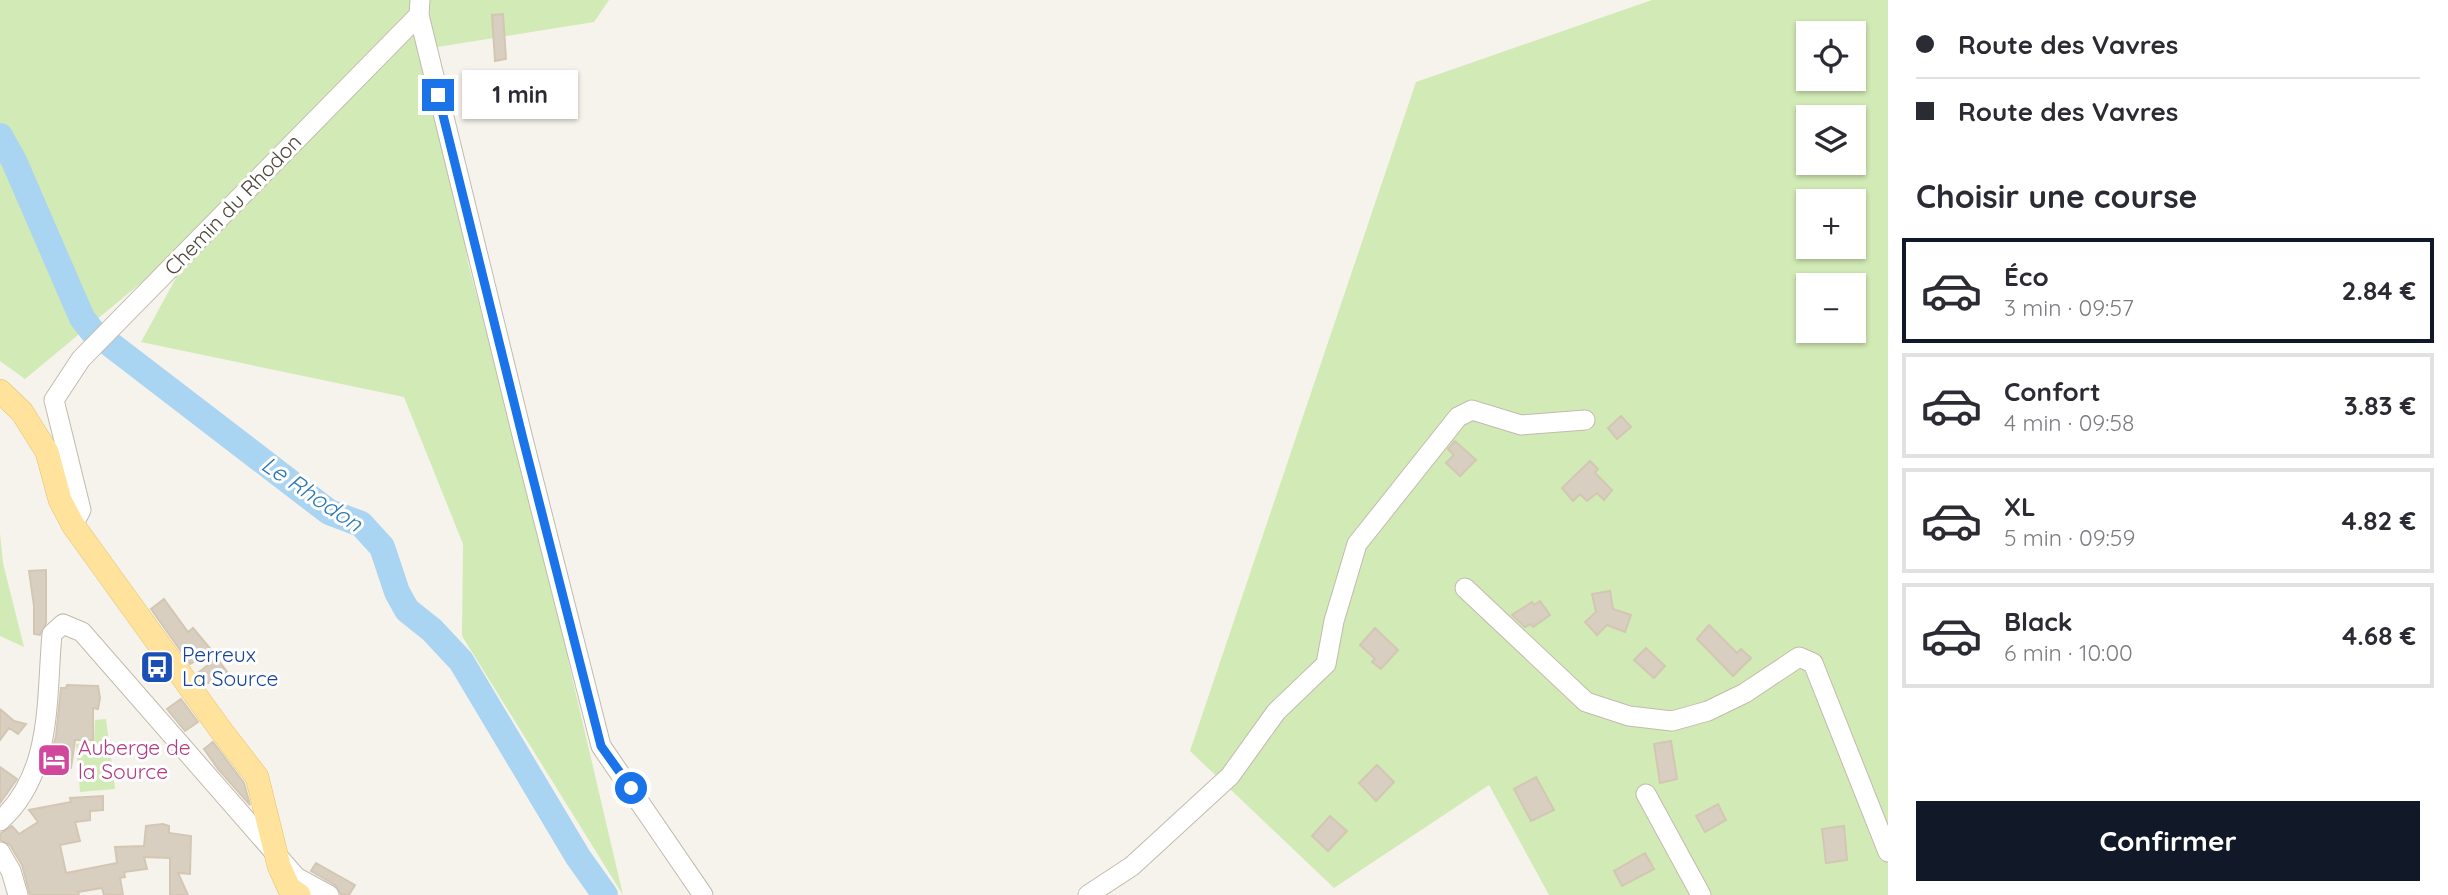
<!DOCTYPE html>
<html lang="fr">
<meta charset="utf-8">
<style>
:root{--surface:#fff;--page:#f2f2f3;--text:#2b2b33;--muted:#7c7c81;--line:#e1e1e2;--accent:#111827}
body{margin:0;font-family:Quicksand,sans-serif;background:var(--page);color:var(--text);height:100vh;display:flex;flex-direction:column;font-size:26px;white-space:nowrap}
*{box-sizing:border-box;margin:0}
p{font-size:23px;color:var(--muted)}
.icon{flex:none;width:38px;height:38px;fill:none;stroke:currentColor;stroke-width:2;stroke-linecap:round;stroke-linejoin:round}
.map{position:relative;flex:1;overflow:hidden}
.drawer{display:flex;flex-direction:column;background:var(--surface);width:560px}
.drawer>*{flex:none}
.guide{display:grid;align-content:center;height:154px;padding:0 28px;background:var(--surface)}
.fabs{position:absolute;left:1796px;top:21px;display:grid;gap:14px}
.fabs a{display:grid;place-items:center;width:70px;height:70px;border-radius:0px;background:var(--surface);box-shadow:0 2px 5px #0004;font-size:35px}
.end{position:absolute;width:32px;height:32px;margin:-16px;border:9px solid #1a73e8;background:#fff;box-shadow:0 0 0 4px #fff}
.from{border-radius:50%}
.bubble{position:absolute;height:49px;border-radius:0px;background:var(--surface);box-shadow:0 2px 5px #0004;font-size:23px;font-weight:700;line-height:49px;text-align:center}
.guide b{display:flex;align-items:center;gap:24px;height:66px;font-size:26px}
.guide b+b{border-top:2px solid var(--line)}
.guide i{width:18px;height:18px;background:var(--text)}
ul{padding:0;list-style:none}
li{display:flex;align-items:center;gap:21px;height:105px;margin:0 14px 10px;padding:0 14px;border:4px solid var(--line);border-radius:0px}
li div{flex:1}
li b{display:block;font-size:26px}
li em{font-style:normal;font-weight:700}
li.selected{border-color:var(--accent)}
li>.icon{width:63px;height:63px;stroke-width:1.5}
h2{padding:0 28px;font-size:32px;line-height:84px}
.action{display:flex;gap:14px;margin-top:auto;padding:14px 28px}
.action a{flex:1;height:80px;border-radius:0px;background:var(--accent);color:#fff;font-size:28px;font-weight:700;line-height:80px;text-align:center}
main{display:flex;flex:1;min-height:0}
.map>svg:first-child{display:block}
.green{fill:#d2eab5;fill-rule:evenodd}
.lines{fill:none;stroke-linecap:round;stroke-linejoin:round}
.river{stroke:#a9d4f2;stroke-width:26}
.building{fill:#d8cfc1;stroke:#d3c7b4;stroke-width:2}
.minor-casing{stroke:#c2bbae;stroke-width:21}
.major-casing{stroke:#e6c16a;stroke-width:24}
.minor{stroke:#fff;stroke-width:19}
.major{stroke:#ffe39c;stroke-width:23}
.route{stroke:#1a73e8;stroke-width:9}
.labels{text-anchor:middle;stroke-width:6;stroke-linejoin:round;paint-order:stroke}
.street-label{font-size:21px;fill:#4b4439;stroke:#fff}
.transit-label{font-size:21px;fill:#164399;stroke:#fff;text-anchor:start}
.hotel-label{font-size:21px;fill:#b23c85;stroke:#fff;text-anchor:start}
.water-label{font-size:23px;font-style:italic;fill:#2e7ab2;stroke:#fff}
</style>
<main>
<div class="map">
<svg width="1888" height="895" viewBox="0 0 1888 895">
<rect width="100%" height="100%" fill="#f6f3ec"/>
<path class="green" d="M0,0H609L594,22L437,47L468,263L568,639V660L623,895L462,636L463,544L404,397L141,342L200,234L25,379L0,361Z
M1652,0H1888V895H1549L1489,785L1334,888L1190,751L1416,82ZM1808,33H1853V79H1808ZM1808,117H1853V163H1808ZM1808,201H1853V247H1808ZM1808,285H1853V331H1808Z
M0,533L3,563L24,647L0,636Z
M106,719L115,789L80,792L76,744L94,742L95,720Z"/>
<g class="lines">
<path class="river" d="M0,136L14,161L82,318L93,332
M110,344L329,512L361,524L382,547L397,592L407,610L432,630L461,661L578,857L605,895"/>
</g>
<path class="building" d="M503,14L506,59L495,61L492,15Z
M1621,416L1631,427L1617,439L1608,428Z
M1455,441L1476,460L1460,476L1446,463L1454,455L1448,449Z
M1590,461L1598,469L1595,473L1612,490L1604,500L1597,493L1587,501L1580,494L1573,501L1562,488Z
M46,570V623L40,635L34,634V606L29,571Z
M1610,591L1613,609L1631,615L1625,632L1607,625L1597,635L1585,622L1596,612L1592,594Z
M164,599L188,632L193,628L213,652L190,664L151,609Z
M1540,601L1550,615L1533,627L1531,624L1525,627L1512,615L1532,602L1534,605Z
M1709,625L1737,653L1741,649L1751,658L1733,676L1697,639Z
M1375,628L1398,650L1381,669L1372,662L1375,659L1360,645Z
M1646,648L1665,666L1654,678L1634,660Z
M217,658L227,672L207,684L198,673Z
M67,685L98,686L100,698L98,709L93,708V740H75L71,768L48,766L56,736L61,688H66Z
M181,699L198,722L185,731L167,709Z
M0,709L14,721L26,724L18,734L9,728L0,740Z
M1671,741L1677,779L1660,783L1654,744Z
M213,742L244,783L250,805L218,769L204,749Z
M1377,765L1394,782L1376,801L1359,783Z
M0,767L17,779L0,803Z
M1536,777L1554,810L1531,821L1514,789Z
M103,796V810L90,811V820L75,822L80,841L60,845L66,873L117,863L115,847L144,846L146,826L163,824L169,826V833L191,836L190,874L178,873L188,895H170V858L144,857L147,869L124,872L125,877L120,878L123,895H104L102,888L78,892L79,895H30L22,865L10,845L0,840V834L12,826L19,834L38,822L29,810L71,802L70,798Z
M1718,804L1726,820L1705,832L1696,816Z
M1330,816L1347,831L1328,851L1312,836Z
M1844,826L1847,860L1826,863L1822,829Z
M1645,853L1654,869L1622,886L1614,871Z
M316,863L355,885L349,895L341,894L335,885L311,871Z"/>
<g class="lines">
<g class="minor-casing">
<path id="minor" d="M420,0L419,15L523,439L601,746L703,895
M73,525L81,510L54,400L81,359L419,15
M1465,588L1586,702L1629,716L1672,721L1708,711L1745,693L1799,657L1813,663L1888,852
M1646,794L1701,895
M0,821C53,773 46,700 52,634L63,624L82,632L296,877L329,895
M0,852L11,871L18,895
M1088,895L1132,866L1230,776L1276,712L1326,664L1334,621L1357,544L1458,417L1472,410L1521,425L1585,420"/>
</g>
<g class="major-casing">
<path id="major" d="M0,391L22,412L47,452L60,500L73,525L220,729L257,777L279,866L289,888L299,895"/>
</g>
<use href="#minor" class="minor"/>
<use href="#major" class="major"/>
</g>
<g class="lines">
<path class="route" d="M438,95L523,439L601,746L631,788"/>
</g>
<defs>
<g id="bus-square" transform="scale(1.75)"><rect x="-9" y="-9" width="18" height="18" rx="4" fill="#1a4fb4" stroke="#fff"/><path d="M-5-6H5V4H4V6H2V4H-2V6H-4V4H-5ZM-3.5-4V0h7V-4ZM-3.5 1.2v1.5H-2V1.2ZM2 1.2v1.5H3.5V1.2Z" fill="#fff"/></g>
<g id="hotel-square" transform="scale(1.75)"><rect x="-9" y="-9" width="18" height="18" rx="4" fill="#d1479c" stroke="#fff"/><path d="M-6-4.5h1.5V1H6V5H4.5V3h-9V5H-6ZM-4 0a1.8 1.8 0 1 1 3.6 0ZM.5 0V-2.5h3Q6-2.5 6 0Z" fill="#fff"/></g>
</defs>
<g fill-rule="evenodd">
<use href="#bus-square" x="157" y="667"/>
<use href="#hotel-square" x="54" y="760"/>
</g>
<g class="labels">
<g class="street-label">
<text transform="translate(233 205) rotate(-46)" y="7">Chemin du Rhodon</text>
</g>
<g class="transit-label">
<text x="182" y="662">Perreux<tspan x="182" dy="24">La Source</tspan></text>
</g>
<g class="hotel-label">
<text x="78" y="755">Auberge de<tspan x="78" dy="24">la Source</tspan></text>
</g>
<g class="water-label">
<text transform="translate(312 494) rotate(34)" y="8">Le Rhodon</text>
</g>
</g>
</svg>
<div class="fabs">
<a><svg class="icon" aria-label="locate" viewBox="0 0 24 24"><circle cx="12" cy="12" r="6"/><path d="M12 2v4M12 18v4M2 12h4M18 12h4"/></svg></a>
<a><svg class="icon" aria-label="layers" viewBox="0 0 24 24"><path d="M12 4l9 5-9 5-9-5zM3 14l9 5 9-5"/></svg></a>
<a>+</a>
<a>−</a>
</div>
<i class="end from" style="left:631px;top:788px"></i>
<i class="end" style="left:438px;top:95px"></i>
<div class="bubble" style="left:462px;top:70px;width:116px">1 min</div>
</div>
<section class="drawer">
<div class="guide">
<b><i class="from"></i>Route des Vavres</b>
<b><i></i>Route des Vavres</b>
</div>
<h2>Choisir une course</h2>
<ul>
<li class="selected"><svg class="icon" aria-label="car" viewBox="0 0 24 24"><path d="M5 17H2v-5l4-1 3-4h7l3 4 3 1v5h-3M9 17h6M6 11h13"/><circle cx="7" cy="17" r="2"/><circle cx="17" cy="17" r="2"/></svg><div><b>Éco</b><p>3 min · 09:57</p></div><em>2.84 €</em></li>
<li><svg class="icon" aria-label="car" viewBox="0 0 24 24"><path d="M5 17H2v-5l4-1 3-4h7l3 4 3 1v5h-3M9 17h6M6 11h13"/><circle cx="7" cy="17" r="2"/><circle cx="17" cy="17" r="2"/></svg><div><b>Confort</b><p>4 min · 09:58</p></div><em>3.83 €</em></li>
<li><svg class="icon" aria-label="car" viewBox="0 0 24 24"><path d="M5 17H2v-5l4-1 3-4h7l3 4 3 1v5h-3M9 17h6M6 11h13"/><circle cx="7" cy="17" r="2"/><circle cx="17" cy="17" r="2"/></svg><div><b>XL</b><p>5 min · 09:59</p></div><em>4.82 €</em></li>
<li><svg class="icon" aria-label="car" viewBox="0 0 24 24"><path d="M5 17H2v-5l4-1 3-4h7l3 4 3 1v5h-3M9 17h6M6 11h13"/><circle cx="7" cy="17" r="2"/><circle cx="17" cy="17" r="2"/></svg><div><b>Black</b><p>6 min · 10:00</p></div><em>4.68 €</em></li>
</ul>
<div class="action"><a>Confirmer</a></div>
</section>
</main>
